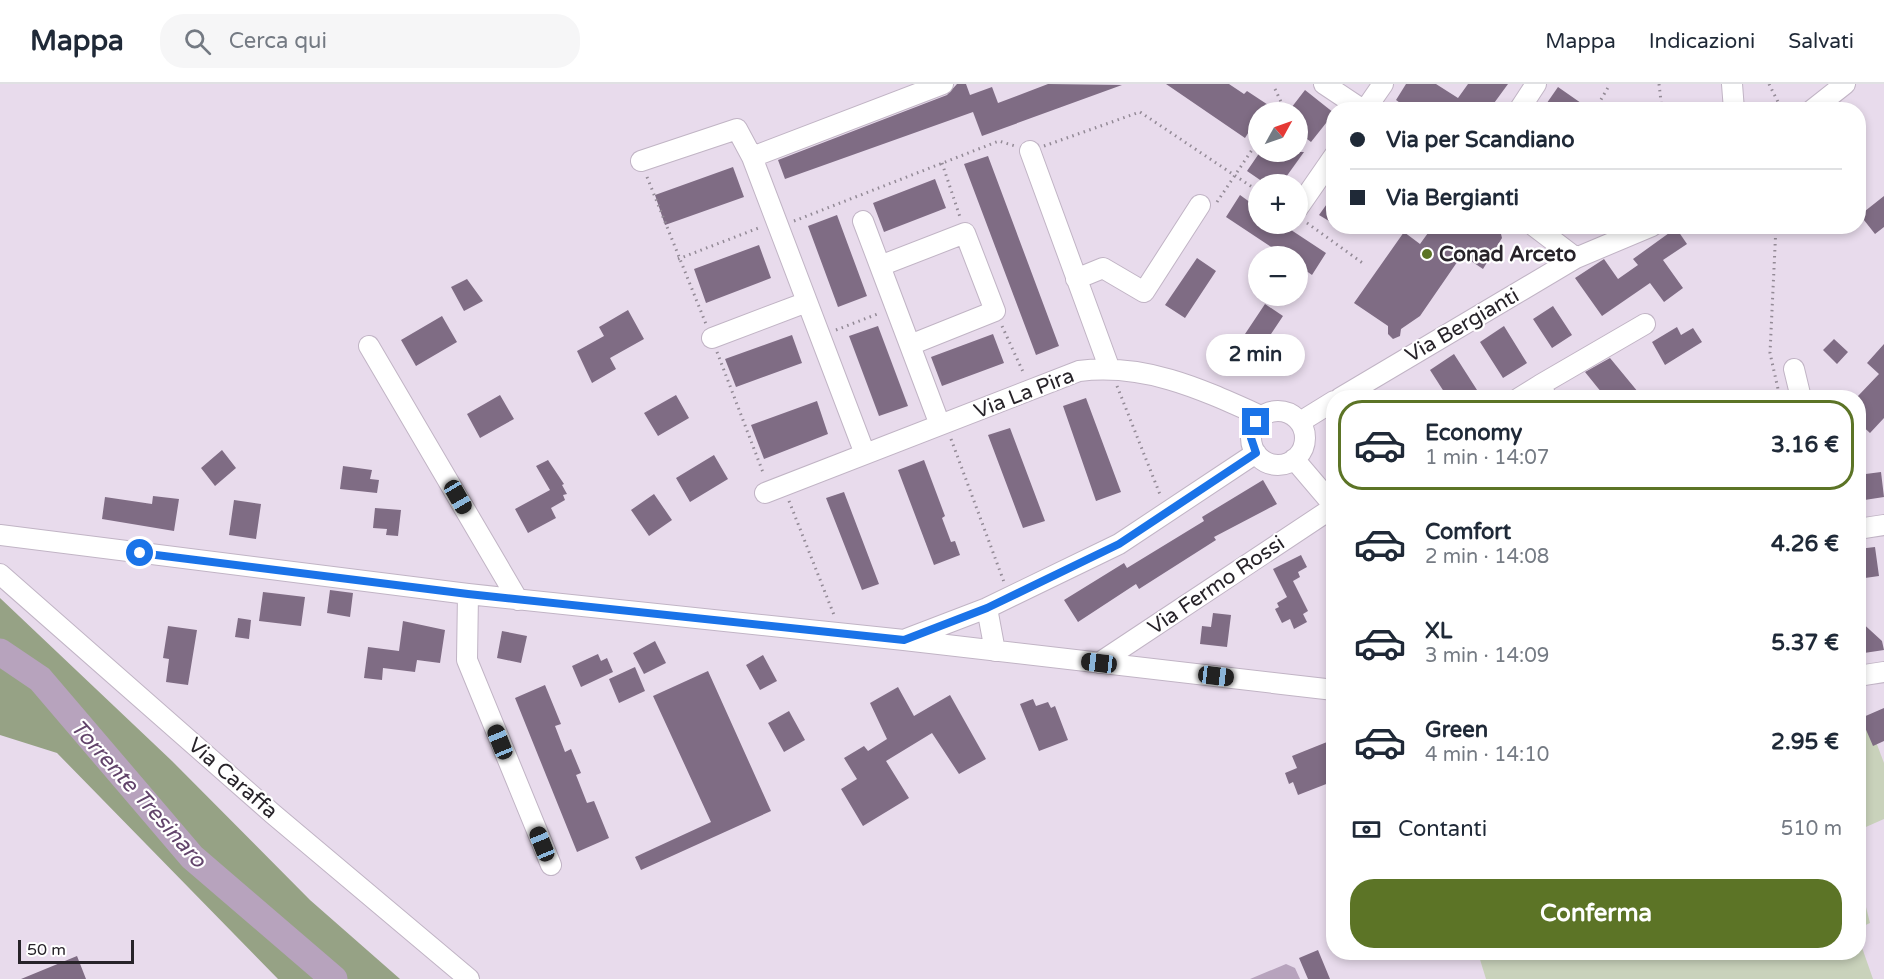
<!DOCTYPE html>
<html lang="it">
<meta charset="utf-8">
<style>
:root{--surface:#fff;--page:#f6f6f7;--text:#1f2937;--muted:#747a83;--line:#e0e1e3;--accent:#5c7426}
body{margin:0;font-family:"Varela Round",sans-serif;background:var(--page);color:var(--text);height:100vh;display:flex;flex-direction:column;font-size:22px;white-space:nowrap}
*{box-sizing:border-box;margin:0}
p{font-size:20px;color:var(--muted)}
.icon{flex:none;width:33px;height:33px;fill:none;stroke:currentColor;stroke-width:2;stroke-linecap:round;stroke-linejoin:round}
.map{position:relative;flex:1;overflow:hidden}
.sheet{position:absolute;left:1326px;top:306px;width:540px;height:570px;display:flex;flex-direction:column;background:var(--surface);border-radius:24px;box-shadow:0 3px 9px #0003}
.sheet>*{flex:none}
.guide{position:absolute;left:1326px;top:18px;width:540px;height:132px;border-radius:24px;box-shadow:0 3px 9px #0003;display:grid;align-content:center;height:132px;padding:0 24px;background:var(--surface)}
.needle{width:39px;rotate:50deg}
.buttons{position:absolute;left:1248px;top:18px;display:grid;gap:12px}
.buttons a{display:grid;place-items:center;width:60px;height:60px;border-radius:50%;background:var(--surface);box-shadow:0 3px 9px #0003;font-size:30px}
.scale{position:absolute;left:18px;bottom:15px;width:116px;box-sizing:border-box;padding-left:6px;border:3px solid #272329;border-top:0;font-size:16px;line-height:21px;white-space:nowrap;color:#272329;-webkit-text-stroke:4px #fff;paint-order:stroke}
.end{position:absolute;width:27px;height:27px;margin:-14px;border:8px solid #1a73e8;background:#fff;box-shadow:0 0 0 3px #fff}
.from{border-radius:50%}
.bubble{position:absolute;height:42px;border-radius:21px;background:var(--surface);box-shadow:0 3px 9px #0003;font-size:20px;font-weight:700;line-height:42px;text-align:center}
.car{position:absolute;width:18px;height:36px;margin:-18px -9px;border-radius:8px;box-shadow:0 0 4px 2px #0007;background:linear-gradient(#222 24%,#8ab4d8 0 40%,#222 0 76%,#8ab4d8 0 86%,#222 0)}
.guide b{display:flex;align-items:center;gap:21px;height:57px;font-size:22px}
.guide b+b{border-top:2px solid var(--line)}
.guide i{width:15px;height:15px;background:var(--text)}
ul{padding:10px 0 0;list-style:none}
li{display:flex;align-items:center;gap:18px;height:90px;margin:0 12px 9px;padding:0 12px;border:3px solid transparent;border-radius:24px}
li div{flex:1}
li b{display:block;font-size:22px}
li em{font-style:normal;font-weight:700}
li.on{border-color:var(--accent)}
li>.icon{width:54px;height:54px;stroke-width:1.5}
.pay{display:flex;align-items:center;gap:15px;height:66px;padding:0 24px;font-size:22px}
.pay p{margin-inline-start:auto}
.button{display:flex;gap:12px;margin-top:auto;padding:12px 24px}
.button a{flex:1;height:69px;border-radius:24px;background:var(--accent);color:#fff;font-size:24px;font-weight:700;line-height:69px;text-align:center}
header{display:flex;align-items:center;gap:36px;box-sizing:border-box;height:84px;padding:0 30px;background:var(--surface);border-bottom:2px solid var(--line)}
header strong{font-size:28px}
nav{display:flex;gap:33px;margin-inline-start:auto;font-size:21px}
.search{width:420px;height:54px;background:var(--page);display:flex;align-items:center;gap:15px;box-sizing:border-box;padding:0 21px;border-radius:24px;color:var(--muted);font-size:22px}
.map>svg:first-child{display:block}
.green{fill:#c9d2bb}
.forest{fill:#96a285}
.water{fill:#b7a3bd}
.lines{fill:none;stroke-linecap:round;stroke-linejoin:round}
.river{stroke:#b7a3bd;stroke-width:27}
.building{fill:#7f6c84}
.minor-casing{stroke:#c1b4c5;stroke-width:22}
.path{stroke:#938a96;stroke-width:3;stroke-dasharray:1.5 4.5;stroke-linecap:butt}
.minor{stroke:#fff;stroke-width:20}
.route{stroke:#1a73e8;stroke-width:8}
.poi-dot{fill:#5c7426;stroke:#fff;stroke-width:2}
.labels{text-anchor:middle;stroke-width:4.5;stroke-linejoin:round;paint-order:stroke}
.poi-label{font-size:21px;font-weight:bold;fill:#272329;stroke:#fff;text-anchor:start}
.street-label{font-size:21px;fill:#272329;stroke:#fff}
.water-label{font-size:22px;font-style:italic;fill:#62446b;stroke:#fff}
</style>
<header>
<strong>Mappa</strong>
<div class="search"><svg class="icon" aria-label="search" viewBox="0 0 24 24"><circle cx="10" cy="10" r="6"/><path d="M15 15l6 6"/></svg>Cerca qui</div>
<nav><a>Mappa</a><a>Indicazioni</a><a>Salvati</a></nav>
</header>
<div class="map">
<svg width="1884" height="895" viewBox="0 0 1884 895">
<rect width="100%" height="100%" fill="#e8dbec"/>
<path class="green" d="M1858,610L1884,679V735L1859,746Z
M1859,795L1870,839L1859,844H1858Z
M1859,855L1873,895H1486L1478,869L1858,868Z"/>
<path class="forest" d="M0,514L172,677L310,816L400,895H278L57,669L0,651Z"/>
<path class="water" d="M1286,880L1295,884L1300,895H1250Z"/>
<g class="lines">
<path class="river" d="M0,568L40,595L192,773L334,895"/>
</g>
<path class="building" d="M957,0H966L970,11L992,3L998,19L1048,0L1122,1L982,52L973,28L785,95L778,76L947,11Z
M1166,0H1229L1244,10L1247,7L1279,28H1258V33L1245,54Z
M1406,0H1436L1458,14L1468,0H1508L1489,26H1410L1396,16Z
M1558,3L1591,26H1542Z
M1305,6L1334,29L1311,58L1298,48V28H1288Z
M1260,68H1304L1281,100H1266L1247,87Z
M988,72L1059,262L1036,271L964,80Z
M733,83L744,113L665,141L655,111Z
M935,95L946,124L884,148L873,119Z
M1334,110V140L1319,131Z
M1240,111L1258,124V140H1282L1326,169L1312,191L1298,181V172H1285L1226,133Z
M1884,112V143L1875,150L1860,131Z
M837,131L867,212L838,223L808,142Z
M1433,142H1495L1500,146L1502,154L1483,185L1462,171L1420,232L1401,245L1400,252L1393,255L1388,250V242L1354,219L1404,148L1420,160Z
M1676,144L1687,160L1663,176L1683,204L1664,218L1650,199L1602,232L1575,194L1604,175L1618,195L1638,181L1633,175Z
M759,161L771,194L706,219L694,185Z
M1197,174L1216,187L1185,234L1165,221Z
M467,195L483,217L464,227L451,203Z
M1265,220L1283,232L1253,277L1235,265Z
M1553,222L1572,251L1552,264L1533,235Z
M628,226L644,255L610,274L616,285L592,299L577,267L604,252L599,243Z
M442,232L457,258L416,282L401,256Z
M878,242L908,322L879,332L849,252Z
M1504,242L1527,279L1503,294L1480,258Z
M1677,243L1681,251L1693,244L1702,258L1665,281L1652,258Z
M993,250L1004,279L942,302L931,273Z
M792,251L802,279L736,303L725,275Z
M1834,255L1848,268L1837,280L1823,266Z
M1884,260V334L1870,349L1858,338V312L1879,290L1867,279Z
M1454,270L1477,306L1466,314H1448L1430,286Z
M1610,274L1643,314H1606L1585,288Z
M500,311L514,335L480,354L467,330Z
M676,311L689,334L658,352L644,329Z
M1086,314L1121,408L1096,417L1063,322Z
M817,317L828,350L764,375L751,341Z
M1010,344L1045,437L1023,444L988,351Z
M222,366L236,384L215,402L201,384Z
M714,371L728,395L690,418L676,394Z
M548,376L564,400L562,401L567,410L563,411L565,416L551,424L556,434L528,449L515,425L550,406L536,382Z
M924,376L945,432L942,434L951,458L955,457L960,471L934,481L898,386Z
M343,382L372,386L370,395L379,396L377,409L340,405Z
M1881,388L1884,413L1858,417V391Z
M1263,396L1277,420L1214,453L1216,456L1139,505L1136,500L1078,538L1064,516L1124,479L1127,484L1204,437L1202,433Z
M844,408L879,500L862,506L826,414Z
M654,410L672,436L649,452L631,426Z
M153,412L179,415L174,447L102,435L105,413L152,420Z
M234,416L261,420L256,455L229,451Z
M375,424L401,426L398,452L386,451L387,445L373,444Z
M1875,463L1879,492L1858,495V465Z
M1301,471L1307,483L1298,488L1300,493L1293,497L1308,527L1303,530L1307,538L1294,545L1290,535L1282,539L1275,525L1279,523L1277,519L1287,513L1273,485Z
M330,506L353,509L350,533L327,529Z
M263,508L305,513L301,542L259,537Z
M1213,529L1231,531L1227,563L1200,560L1202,542L1211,543Z
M238,534L251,536L249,555L235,553Z
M1858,535L1882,557L1884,566L1864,569L1863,558H1858Z
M403,537L445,546L440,579L417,576L415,588L383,584L382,596L364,594L368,563L399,567Z
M168,542L197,546L188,601L166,598L169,575L163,574Z
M502,547L527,552L521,579L497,574Z
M655,557L666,579L644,590L633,569Z
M598,570L601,577L607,574L613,588L581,603L572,582Z
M763,571L777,597L760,606L746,581Z
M635,583L645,607L619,619L609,595Z
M708,587L771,727L641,786L635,773L711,738L653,612Z
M545,601L561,640L555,642L565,668L571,665L581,689L576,691L587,719L594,717L609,754L577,768L515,614Z
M898,603L914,632L950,611L986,675L959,690L932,649L886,677L909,714L863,742L841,705L857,695L844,674L864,662L868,667L887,655L870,619Z
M1033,615L1036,622L1048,618L1051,624L1055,622L1068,656L1039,667L1020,620Z
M1884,624V657L1873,662L1861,634Z
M789,627L805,656L784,668L768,639Z
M1327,658L1334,673V697L1298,711L1293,698L1289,700L1285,689L1297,684L1292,672Z
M1318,866L1330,895H1308L1299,874Z
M77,872L86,895H21Z"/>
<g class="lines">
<g class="minor-casing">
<path id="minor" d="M1324,0L1363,26
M1732,0L1734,26
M1365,26L1383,0
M1519,26L1536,0
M1812,26L1845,0
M1030,67L1109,283
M752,73L943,0
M641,77L737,45L752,73L865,370
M1298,124L1334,72
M863,137L880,182
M1534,142L1576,174
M1076,195L1103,184L1144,208L1200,121
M712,254L807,218
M910,261L995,227L965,149L880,182L940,341
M369,262L518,516
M1794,285L1801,314
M1540,301L1645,240
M1340,314L1576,174L1652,142
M1519,314L1540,301L1547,314
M1251 354a27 27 0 1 1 54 0a27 27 0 1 1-54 0Z
M1300,338L1334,317
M1294,375L1334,422
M765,409L1079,287C1146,279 1201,305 1261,332
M1858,445L1884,441
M0,451L468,510L904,556L1334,606
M0,490L273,730L469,895
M468,510L467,576L551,781
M987,524L995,567
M906,555L987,524L1119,460L1256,369
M1099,579L1334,423
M1858,592L1884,588"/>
</g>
<path class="path" d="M1659,0L1662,26
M1769,0L1782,26
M1275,5L1283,22L1278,28
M1595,26L1610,0
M1044,62L1140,28L1258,107
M942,79L960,133
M647,93L706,240
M1217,118L1258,57
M794,137L999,57L1015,62
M1307,139L1364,180
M1776,142L1770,269L1780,314
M678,175L761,143
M1002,242L1024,290
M836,246L880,229
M717,268L764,391
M1117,302L1161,413
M951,355L1004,498
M789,417L834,531"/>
<use href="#minor" class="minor"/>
</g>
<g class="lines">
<path class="route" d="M140,469L468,510L904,556L987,524L1119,460L1256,369L1251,354L1256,338"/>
</g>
<circle class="poi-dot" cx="1427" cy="170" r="6"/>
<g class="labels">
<g class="poi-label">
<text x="1439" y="177">Conad Arceto</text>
</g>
<g class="street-label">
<text transform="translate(1462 241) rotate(-30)" y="7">Via Bergianti</text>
<text transform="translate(1024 309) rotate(-21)" y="7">Via La Pira</text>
<text transform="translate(1216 501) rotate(-34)" y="7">Via Fermo Rossi</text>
<text transform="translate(233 694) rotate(41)" y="7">Via Caraffa</text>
</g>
<g class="water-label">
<text transform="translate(139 709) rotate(48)" y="8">Torrente Tresinaro</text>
</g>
</g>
</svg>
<div class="buttons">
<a><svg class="needle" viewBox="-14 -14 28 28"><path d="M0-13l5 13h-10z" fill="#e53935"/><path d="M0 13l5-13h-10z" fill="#747a83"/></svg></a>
<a>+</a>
<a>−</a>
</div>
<div class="scale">50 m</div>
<i class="end from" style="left:140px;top:469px"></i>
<i class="end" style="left:1256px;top:338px"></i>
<div class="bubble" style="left:1206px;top:250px;width:99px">2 min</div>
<i class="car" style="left:458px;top:413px;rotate:150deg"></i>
<i class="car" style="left:1099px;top:579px;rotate:277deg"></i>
<i class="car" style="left:1216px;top:592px;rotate:97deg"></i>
<i class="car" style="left:500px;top:658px;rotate:338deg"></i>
<i class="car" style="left:542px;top:760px;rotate:338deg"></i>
<div class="guide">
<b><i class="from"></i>Via per Scandiano</b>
<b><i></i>Via Bergianti</b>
</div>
<section class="sheet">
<ul>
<li class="on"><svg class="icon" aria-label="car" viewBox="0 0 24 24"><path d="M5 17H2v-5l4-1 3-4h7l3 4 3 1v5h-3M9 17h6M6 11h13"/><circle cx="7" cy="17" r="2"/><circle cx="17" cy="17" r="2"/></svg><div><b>Economy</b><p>1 min · 14:07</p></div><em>3.16 €</em></li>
<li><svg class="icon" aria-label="car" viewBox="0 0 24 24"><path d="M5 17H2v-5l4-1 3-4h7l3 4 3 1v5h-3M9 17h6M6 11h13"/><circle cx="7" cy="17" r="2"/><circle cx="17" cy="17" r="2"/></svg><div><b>Comfort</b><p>2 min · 14:08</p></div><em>4.26 €</em></li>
<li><svg class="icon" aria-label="car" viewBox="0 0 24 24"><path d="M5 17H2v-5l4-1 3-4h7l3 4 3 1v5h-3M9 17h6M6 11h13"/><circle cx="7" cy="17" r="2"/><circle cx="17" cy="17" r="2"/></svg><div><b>XL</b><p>3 min · 14:09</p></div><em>5.37 €</em></li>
<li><svg class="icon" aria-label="car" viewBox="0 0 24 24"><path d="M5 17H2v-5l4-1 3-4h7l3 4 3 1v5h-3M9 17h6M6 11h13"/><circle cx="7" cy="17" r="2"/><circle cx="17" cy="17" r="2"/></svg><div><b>Green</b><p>4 min · 14:10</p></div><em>2.95 €</em></li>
</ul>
<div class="pay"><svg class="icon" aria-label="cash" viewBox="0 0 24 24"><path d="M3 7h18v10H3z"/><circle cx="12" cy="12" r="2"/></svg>Contanti<p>510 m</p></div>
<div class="button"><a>Conferma</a></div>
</section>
</div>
